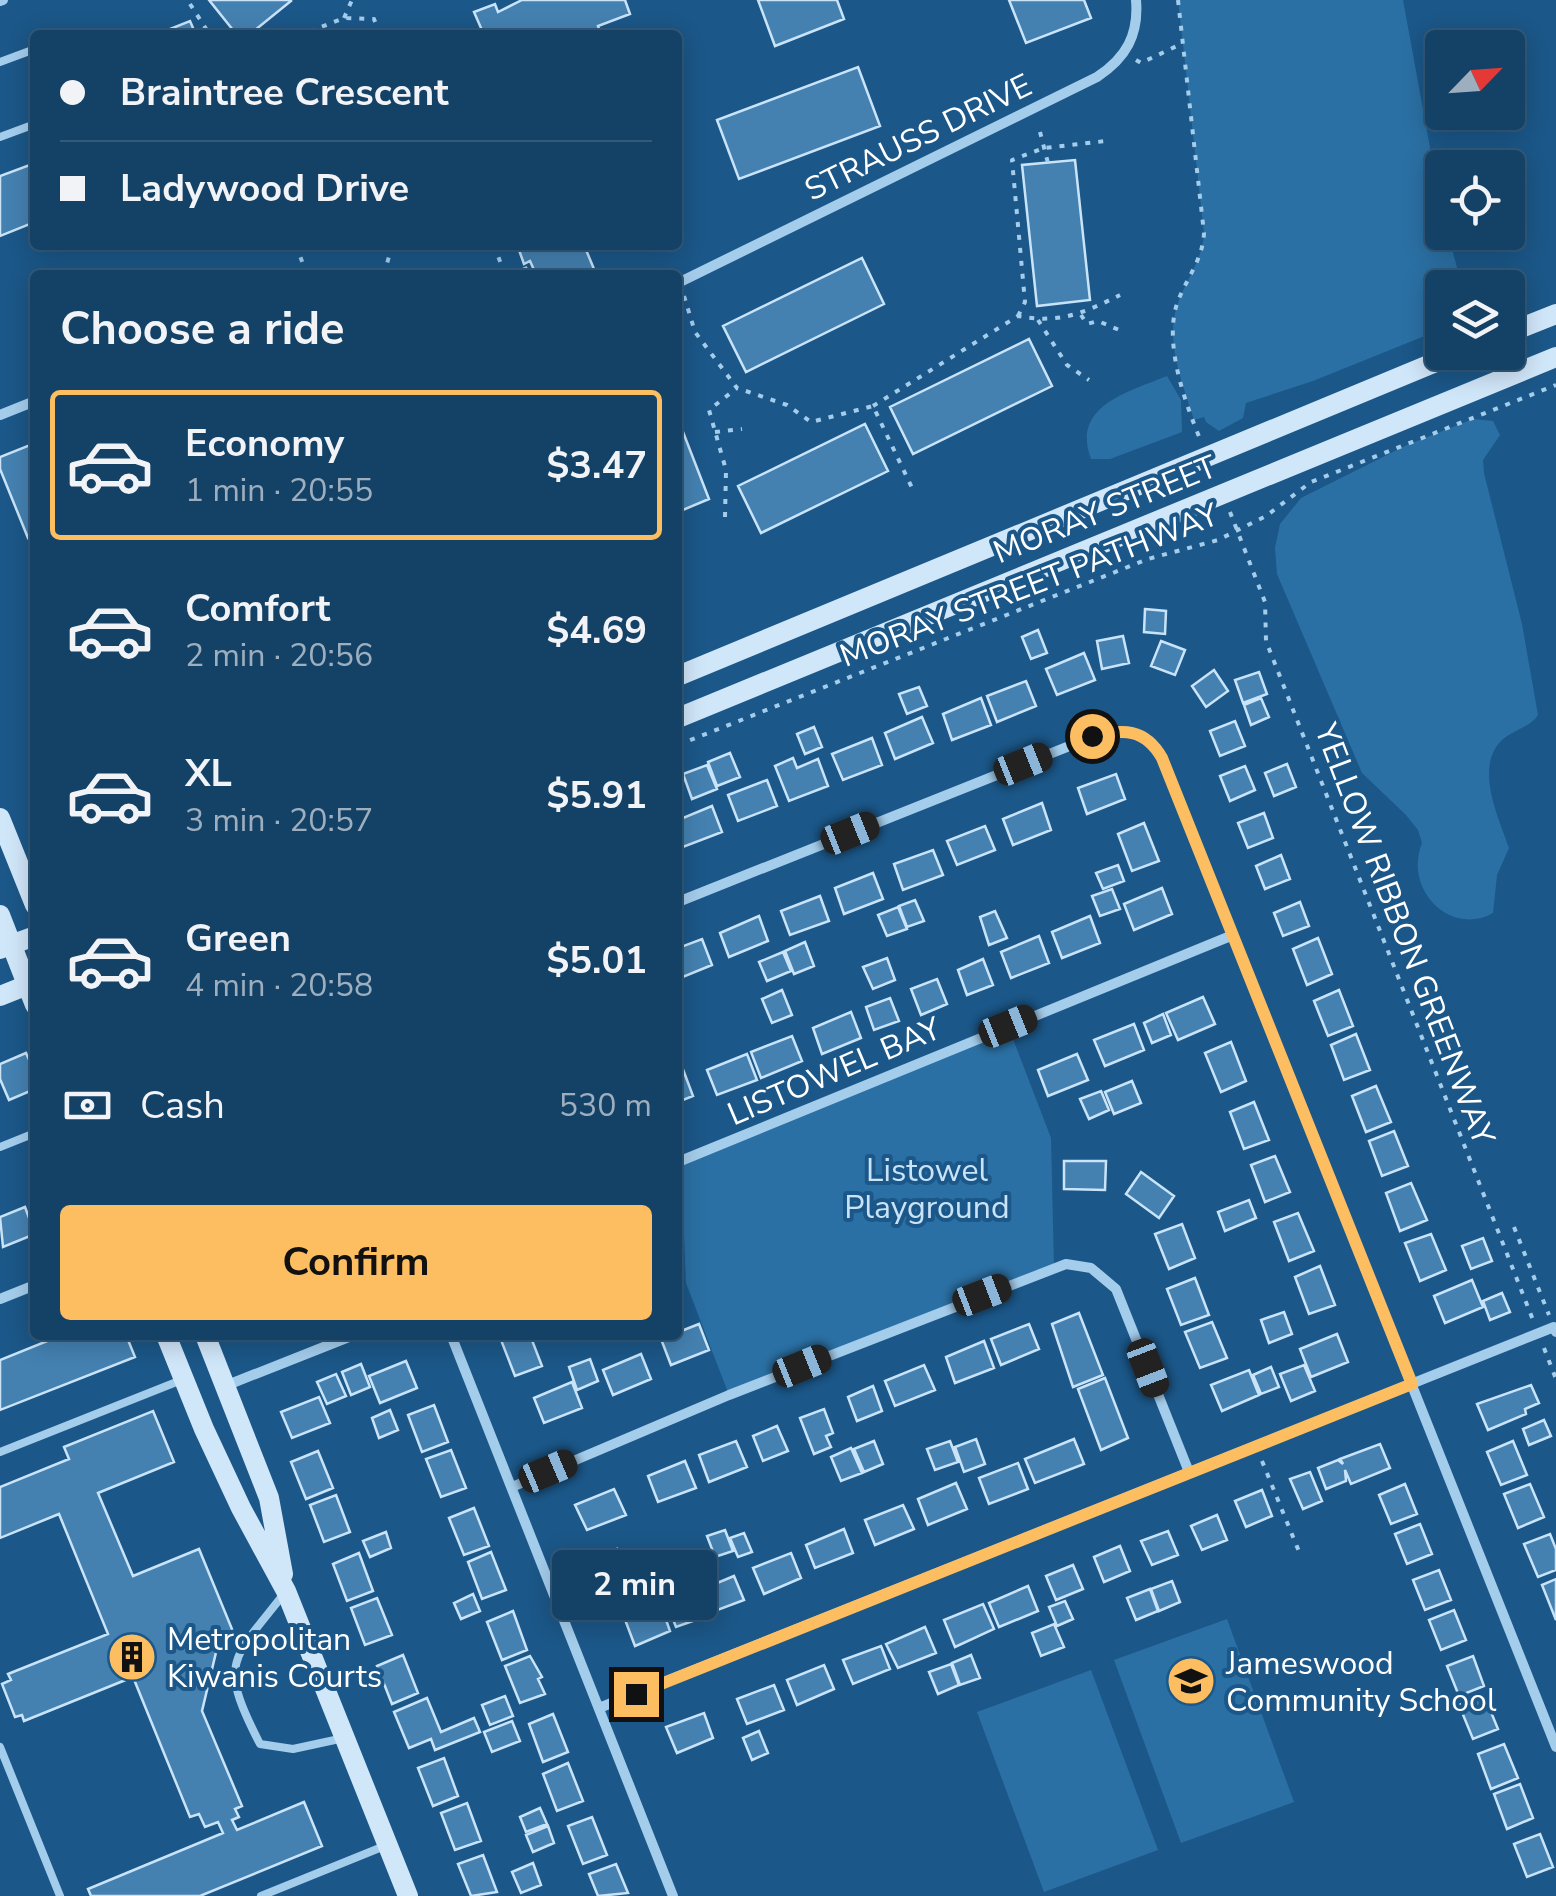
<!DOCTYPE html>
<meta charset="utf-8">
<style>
:root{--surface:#144166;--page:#1d486c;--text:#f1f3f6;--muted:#9dafbf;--line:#335a7a;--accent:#fdbe61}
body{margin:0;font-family:"Nunito Sans",sans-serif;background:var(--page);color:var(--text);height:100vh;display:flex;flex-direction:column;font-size:38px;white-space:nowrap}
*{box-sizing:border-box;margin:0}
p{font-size:32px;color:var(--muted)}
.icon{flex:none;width:55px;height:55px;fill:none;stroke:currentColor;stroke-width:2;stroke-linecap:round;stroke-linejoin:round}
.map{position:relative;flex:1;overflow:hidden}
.details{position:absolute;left:30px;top:270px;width:652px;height:1070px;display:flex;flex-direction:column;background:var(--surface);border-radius:10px;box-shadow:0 5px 25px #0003,0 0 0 2px var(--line)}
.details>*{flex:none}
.top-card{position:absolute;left:30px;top:30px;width:652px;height:220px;border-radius:10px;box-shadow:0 5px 25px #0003,0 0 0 2px var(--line);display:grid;align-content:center;height:220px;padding:0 30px;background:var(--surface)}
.needle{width:65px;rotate:65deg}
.buttons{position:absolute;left:1425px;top:30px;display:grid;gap:20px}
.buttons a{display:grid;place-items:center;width:100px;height:100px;border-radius:10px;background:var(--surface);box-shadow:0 5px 25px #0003,0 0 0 2px var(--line);font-size:50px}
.end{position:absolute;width:45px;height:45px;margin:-22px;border:12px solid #fdbe61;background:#111;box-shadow:0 0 0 5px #111}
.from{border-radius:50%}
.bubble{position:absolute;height:70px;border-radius:10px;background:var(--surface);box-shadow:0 5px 25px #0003,0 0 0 2px var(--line);font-size:32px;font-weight:700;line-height:70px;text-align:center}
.car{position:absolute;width:30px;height:60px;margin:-30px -15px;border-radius:12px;box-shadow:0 0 8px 2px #0007;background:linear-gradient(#222 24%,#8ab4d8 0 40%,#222 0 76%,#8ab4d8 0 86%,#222 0)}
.top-card b{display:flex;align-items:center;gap:35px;height:95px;font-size:38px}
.top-card b+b{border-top:2px solid var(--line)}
.top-card i{width:25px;height:25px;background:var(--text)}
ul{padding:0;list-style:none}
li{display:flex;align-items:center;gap:30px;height:150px;margin:0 20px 15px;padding:0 10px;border:5px solid transparent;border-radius:10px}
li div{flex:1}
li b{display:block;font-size:38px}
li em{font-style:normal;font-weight:700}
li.on{border-color:var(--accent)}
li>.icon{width:90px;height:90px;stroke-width:1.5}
h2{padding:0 30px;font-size:45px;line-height:120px}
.pay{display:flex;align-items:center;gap:25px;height:110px;padding:0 30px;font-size:38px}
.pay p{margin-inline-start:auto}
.cta{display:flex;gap:20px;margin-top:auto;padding:20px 30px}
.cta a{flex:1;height:115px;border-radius:10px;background:var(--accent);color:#111;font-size:40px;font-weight:700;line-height:115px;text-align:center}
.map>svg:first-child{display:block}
.green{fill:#2b70a4}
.building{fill:#4481b1;stroke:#c9e4f9;stroke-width:2.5}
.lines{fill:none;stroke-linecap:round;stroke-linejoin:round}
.path{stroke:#a4cdec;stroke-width:4;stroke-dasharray:5 8;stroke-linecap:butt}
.lane{stroke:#a4cdec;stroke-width:8}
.street{stroke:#a4cdec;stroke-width:10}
.secondary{stroke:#d0e6f9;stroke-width:20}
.route{stroke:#fdbe61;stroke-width:12}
.labels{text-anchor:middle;stroke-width:8;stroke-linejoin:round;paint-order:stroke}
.street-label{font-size:32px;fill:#fff;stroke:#1b5788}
.park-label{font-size:32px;fill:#c9e4f9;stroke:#1b5788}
.poi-label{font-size:32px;fill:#fff;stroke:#1b5788;text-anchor:start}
</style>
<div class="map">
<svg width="1556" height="1896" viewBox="0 0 1556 1896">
<rect width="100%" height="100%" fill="#1b5788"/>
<path class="green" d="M1178,0H1403L1442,213V232L1448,233L1462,287L1442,288V329L1313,381L1246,403L1243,418L1219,431L1206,422L1204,417L1194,420C1183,384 1165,343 1177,306C1185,280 1203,260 1204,233Z
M1167,376L1181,400L1182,432L1110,459H1091C1071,406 1128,392 1167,376Z
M1473,419L1493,421L1500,435L1483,460L1484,473L1522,624L1538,715C1530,728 1511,730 1500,742C1475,770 1499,818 1509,848L1497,875L1493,913C1451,937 1403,890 1422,843L1418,830L1406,815L1362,773L1277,574L1275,548L1280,524L1301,498L1407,445Z
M1008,1026L1051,1138L1054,1267L729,1395L686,1283L681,1162Z
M1227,1619L1294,1802L1181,1843L1114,1660Z
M1091,1670L1158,1850L1044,1892L977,1712Z"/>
<path class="building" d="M209,0H290L291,1L249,35L246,32L237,35Z
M522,0H625L630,14L598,26L600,32L592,35H476L474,30L481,28L474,12L495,4L498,12Z
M758,0H837L844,19L775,46Z
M1009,0H1084L1091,18L1026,43Z
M190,21L196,35H155Z
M858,67L880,126L739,179L717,120Z
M1075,160L1090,300L1037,306L1022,165Z
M35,163V222L0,236V176Z
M523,245H584L594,269L579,275H528L527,272L534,270L530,261L524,264L519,250L524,248Z
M862,258L884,304L746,372L723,326Z
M1029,339L1052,386L913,454L890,407Z
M678,419L709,499L678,512Z
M865,424L888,471L761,533L738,486Z
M35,443V535L28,538L0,469V457Z
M1145,609L1166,611L1165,634L1144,632Z
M1038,630L1047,653L1031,659L1022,637Z
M1123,636L1129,663L1102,669L1097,641Z
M1161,641L1185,650L1175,675L1151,666Z
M1084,653L1095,680L1057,695L1046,669Z
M1214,670L1228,691L1206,707L1192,686Z
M1259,672L1267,694L1243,703L1235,680Z
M1026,681L1036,706L997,722L987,696Z
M919,687L927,706L907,714L899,694Z
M981,698L991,725L952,740L943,714Z
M1261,698L1269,717L1251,725L1244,705Z
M922,717L933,743L895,759L885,733Z
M1235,721L1245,746L1220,756L1210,731Z
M814,727L822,747L805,754L797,734Z
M872,738L882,765L843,780L832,754Z
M730,753L740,777L717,786L708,762Z
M793,758L797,768L818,759L828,786L789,801L775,766Z
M1287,764L1296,787L1274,796L1265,773Z
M707,765L717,789L692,799L683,774Z
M1245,766L1255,790L1230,801L1220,776Z
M1116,774L1125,799L1087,814L1078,788Z
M767,780L777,806L738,821L728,795Z
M1042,803L1051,830L1013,845L1003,819Z
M712,806L722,832L683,847L678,834V820Z
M1264,813L1273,838L1248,848L1238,823Z
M1144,823L1159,861L1132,871L1118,834Z
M985,826L995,850L957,865L947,841Z
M933,850L943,875L903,890L894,864Z
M1281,855L1290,879L1265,889L1256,866Z
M1118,865L1124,881L1103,889L1096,873Z
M873,873L883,899L844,914L835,888Z
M1162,888L1172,914L1134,930L1124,904Z
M1112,889L1120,909L1100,916L1092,896Z
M820,896L829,921L790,935L781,911Z
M915,900L924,921L907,927L899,906Z
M1300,902L1309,926L1283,936L1274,913Z
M898,907L907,929L887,936L878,915Z
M995,911L1007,938L989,945L980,917Z
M759,916L768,941L729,957L720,933Z
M1090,916L1100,943L1062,958L1052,932Z
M1039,936L1049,963L1011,978L1001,952Z
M1318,938L1332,974L1307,985L1293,949Z
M702,939L712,965L678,979V948Z
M805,942L814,966L794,974L785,951Z
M783,952L791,971L767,981L759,962Z
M887,958L895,980L873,989L863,967Z
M983,959L993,985L967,995L958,970Z
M937,979L947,1004L921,1015L911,989Z
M782,990L792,1015L772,1023L762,999Z
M1339,990L1353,1026L1328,1036L1314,1001Z
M1203,997L1215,1024L1178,1040L1166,1013Z
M890,998L899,1021L874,1030L866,1007Z
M851,1012L861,1038L822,1054L813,1028Z
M1163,1014L1171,1035L1152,1043L1144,1023Z
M1134,1024L1144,1050L1105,1066L1094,1040Z
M1356,1034L1370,1070L1344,1080L1331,1045Z
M792,1036L802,1061L761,1078L751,1052Z
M1231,1042L1246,1081L1221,1092L1205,1053Z
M26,1053L35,1073V1089L9,1100L0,1079V1064Z
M747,1054L757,1080L717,1095L707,1070Z
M1077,1054L1088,1080L1048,1096L1038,1070Z
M678,1056L693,1096L678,1102Z
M1132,1081L1141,1103L1114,1114L1105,1092Z
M1376,1086L1391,1122L1366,1132L1352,1096Z
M1101,1091L1109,1110L1089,1119L1080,1099Z
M1254,1102L1269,1140L1244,1149L1230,1112Z
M1394,1131L1408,1166L1382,1176L1369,1141Z
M1275,1156L1290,1192L1265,1202L1251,1165Z
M1064,1161H1106L1105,1190L1064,1189Z
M1141,1172L1174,1196L1159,1218L1126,1194Z
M1411,1183L1427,1220L1400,1231L1386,1193Z
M1249,1200L1256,1218L1225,1231L1218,1212Z
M25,1207L35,1234L3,1247L0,1217Z
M1298,1213L1314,1251L1289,1261L1274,1222Z
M1182,1224L1195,1258L1169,1269L1155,1234Z
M1431,1234L1446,1270L1420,1281L1405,1243Z
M1483,1238L1492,1261L1471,1269L1462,1246Z
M1320,1266L1335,1305L1309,1314L1295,1277Z
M1195,1278L1209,1315L1181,1325L1167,1289Z
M1472,1280L1483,1307L1445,1323L1434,1296Z
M1502,1293L1510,1312L1490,1320L1483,1301Z
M1284,1312L1292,1334L1269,1343L1261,1320Z
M1079,1313L1103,1375L1073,1387L1052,1324Z
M1212,1322L1227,1358L1200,1368L1185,1332Z
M699,1324L709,1350L671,1365L661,1339Z
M1029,1324L1039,1349L1001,1365L991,1339Z
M1337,1334L1348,1362L1311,1377L1300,1349Z
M62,1335H126L135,1357L0,1410V1360Z
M512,1335H530L542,1366L515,1376L501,1340Z
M984,1341L994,1368L955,1383L946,1357Z
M641,1354L651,1379L613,1395L603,1370Z
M590,1359L598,1381L577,1390L569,1367Z
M406,1361L417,1388L380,1403L369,1376Z
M361,1364L370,1387L351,1395L342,1372Z
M924,1365L935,1390L895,1406L885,1381Z
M1304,1365L1315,1391L1291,1401L1280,1374Z
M1271,1367L1279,1387L1261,1394L1253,1375Z
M1249,1370L1259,1395L1222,1411L1211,1385Z
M336,1374L346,1396L327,1404L317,1382Z
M1105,1378L1128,1438L1101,1450L1078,1389Z
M572,1382L582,1408L544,1423L534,1398Z
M1531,1385L1539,1403L1525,1409L1526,1414L1488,1430L1477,1404Z
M873,1386L882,1411L857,1421L848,1397Z
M319,1397L330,1423L292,1438L281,1412Z
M434,1405L448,1442L422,1452L408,1415Z
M824,1409L833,1433L826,1436L831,1447L814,1454L800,1418Z
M390,1410L398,1430L379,1438L372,1418Z
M153,1411L174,1462L98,1493L133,1576L199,1549L234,1634L219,1640L202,1711L242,1806L235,1809L239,1817L232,1820L237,1830L304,1802L322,1846L200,1896H91L88,1889L223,1833L218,1822L205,1827L199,1814L190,1817L133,1677L24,1721L22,1715L15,1717L2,1684L11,1680L8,1674L108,1634L59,1514L0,1538V1487L69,1459L64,1447Z
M1544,1420L1551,1436L1529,1445L1523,1429Z
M777,1426L788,1451L763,1461L753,1436Z
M976,1439L985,1464L964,1472L955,1447Z
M1074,1439L1084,1464L1035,1483L1025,1459Z
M736,1441L747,1467L709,1482L699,1455Z
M874,1441L883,1464L864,1472L854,1449Z
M950,1441L958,1462L935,1470L927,1449Z
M1513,1441L1527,1475L1501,1485L1487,1452Z
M1380,1444L1390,1468L1351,1484L1345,1470L1346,1481L1326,1489L1318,1468L1338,1460L1343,1464L1340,1459Z
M851,1448L862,1473L841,1481L831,1457Z
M451,1450L466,1488L441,1497L426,1459Z
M318,1451L333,1488L306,1499L291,1462Z
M685,1461L696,1488L658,1502L648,1476Z
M1018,1463L1028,1489L989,1504L979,1478Z
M1310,1472L1322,1501L1303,1509L1290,1479Z
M956,1483L967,1509L928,1525L918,1499Z
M1405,1484L1417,1514L1391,1524L1379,1495Z
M1530,1484L1544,1517L1518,1528L1504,1494Z
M614,1489L626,1515L587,1530L575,1505Z
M1262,1490L1272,1516L1246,1527L1235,1501Z
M336,1495L350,1532L324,1542L310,1505Z
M903,1505L914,1529L875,1545L865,1520Z
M474,1508L489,1546L464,1555L449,1518Z
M1217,1515L1227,1540L1202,1550L1191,1526Z
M1420,1524L1432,1554L1407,1564L1395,1534Z
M844,1529L853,1553L815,1568L806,1545Z
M725,1530L733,1551L715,1557L707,1536Z
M1168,1531L1178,1555L1152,1565L1141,1541Z
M386,1532L391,1548L370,1557L363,1541Z
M744,1533L752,1552L738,1557L730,1538Z
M1550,1534L1556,1549V1570L1538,1577L1524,1544Z
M1120,1546L1130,1571L1104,1582L1094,1557Z
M617,1549L632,1586L606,1597L591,1560Z
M491,1552L506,1590L482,1599L468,1562Z
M359,1553L373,1591L347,1601L333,1564Z
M791,1553L801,1578L764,1594L753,1568Z
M1073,1565L1083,1589L1056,1600L1046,1576Z
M1439,1570L1451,1600L1425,1610L1413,1580Z
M734,1576L744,1600L707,1614L698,1591Z
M1556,1579V1620L1542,1585Z
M1172,1581L1180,1602L1159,1611L1151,1589Z
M1028,1586L1038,1611L999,1627L989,1603Z
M1150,1589L1158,1611L1136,1620L1127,1598Z
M473,1594L480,1611L461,1619L454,1603Z
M377,1598L392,1635L365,1645L351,1608Z
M685,1599L693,1621L676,1627L668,1607Z
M1065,1601L1073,1619L1057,1626L1049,1607Z
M660,1603L670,1631L635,1646L624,1617Z
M983,1604L994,1629L955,1647L944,1620Z
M1454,1610L1466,1640L1441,1650L1429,1620Z
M513,1611L527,1650L502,1660L487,1622Z
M1054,1624L1064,1647L1041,1656L1032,1633Z
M925,1627L936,1653L898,1668L886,1644Z
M881,1646L890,1669L853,1684L843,1660Z
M403,1655L418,1693L392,1704L377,1666Z
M971,1655L980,1678L960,1685L952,1663Z
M530,1656L542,1677L538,1679L545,1694L520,1703L505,1666Z
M1473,1656L1484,1686L1459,1696L1447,1666Z
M951,1664L959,1685L938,1694L929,1672Z
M824,1665L834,1689L797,1705L787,1680Z
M774,1685L784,1710L747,1724L737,1699Z
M1484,1695L1498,1729L1473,1739L1459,1705Z
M505,1696L513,1716L490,1725L482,1705Z
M427,1698L441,1732L474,1718L480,1732L435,1750L431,1739L409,1748L394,1712Z
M704,1713L713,1738L677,1753L666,1727Z
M553,1714L568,1752L543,1762L529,1724Z
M512,1721L520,1741L492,1752L484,1732Z
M759,1731L768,1753L752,1760L743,1738Z
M1504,1744L1518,1778L1491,1789L1478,1754Z
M444,1758L458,1796L433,1806L418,1768Z
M568,1763L583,1801L557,1811L543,1774Z
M1520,1784L1533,1818L1507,1829L1494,1794Z
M467,1803L481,1841L455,1850L441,1813Z
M540,1808L547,1824L526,1832L520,1817Z
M592,1817L607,1855L583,1864L568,1826Z
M548,1826L554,1843L533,1852L526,1835Z
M1540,1834L1553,1867L1527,1877L1514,1844Z
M483,1855L497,1892L471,1896L458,1864Z
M533,1863L541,1885L521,1893L512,1872Z
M616,1864L628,1893L598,1896L589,1874Z"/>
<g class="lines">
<path class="path" d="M1178,0L1204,233C1203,261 1184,281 1176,307C1165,347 1185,402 1200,439
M190,4L210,35
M344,18L352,0
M272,35L277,32L306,33L344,18L374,19L380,35
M1136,60L1141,63L1181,44
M1040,132L1048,163
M296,245L307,275
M494,245L505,275
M384,275L392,245
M511,275L532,266
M684,296L695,332L737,388L787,405L811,422L873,406L913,490
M1081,315L1087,324L1098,321L1124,332
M1018,316L1025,302L1012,160L1044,148L1106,141
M1038,320L1067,365L1089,380
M873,406L1018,316C1059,324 1084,313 1120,295
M715,432L742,429
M1230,512L1265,602L1266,641L1533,1320
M725,517L726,470L709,410L737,388
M678,745L1148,559L1218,540L1266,516L1311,482L1556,385
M1514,1227L1549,1315
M1544,1348L1556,1379
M1262,1461L1300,1554"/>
<path class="lane" d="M0,62L35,49
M0,137L35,124
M0,1147L35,1133
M0,1452L184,1379
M283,1595C231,1661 218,1662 260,1744L293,1749L344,1738
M0,1747L60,1896
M261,1896L387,1845"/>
<path class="street" d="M0,1L3,0
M678,283L1097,77C1126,58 1139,35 1136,0
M0,415L35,401
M678,902L1092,737C1123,728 1145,728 1162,758L1556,1747
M678,1162L1233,935
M0,1299L35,1285
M451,1335L673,1896
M225,1386L354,1335
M512,1487L729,1395L1066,1264L1091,1268L1116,1289L1189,1472
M599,1708L1554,1327L1556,1332"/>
<path class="secondary" d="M1508,333L1556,314
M678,676L1460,352
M678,718L1556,357
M0,818L35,905
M0,915L35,1005
M0,949L35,936
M0,996L35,982
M166,1335L204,1429L241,1508L286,1591L408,1896
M205,1335L269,1498L283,1574"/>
</g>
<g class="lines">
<path class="route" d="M636,1694L1412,1384L1162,758C1145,728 1123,729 1092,736"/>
</g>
<defs>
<g id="building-disc" transform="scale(2.5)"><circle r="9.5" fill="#fdbe61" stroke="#1b5788"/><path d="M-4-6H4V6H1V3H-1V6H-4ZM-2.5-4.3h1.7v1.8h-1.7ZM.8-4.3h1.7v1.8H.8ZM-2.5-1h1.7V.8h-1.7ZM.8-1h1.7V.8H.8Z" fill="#111"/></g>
<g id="school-disc" transform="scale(2.5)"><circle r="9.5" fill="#fdbe61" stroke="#1b5788"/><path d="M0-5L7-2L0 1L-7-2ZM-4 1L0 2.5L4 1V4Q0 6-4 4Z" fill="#111"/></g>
</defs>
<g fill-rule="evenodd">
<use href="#building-disc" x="132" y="1657"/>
<use href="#school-disc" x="1191" y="1681"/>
</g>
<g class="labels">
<g class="street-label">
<text transform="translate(918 137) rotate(-26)" y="11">STRAUSS DRIVE</text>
<text transform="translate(1105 509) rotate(-22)" y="11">MORAY STREET</text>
<text transform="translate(1029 585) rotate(-21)" y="11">MORAY STREET PATHWAY</text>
<text transform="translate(1405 934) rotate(69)" y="11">YELLOW RIBBON GREENWAY</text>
<text transform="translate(834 1071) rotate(-23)" y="11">LISTOWEL BAY</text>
</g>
<g class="park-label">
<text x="927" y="1181">Listowel<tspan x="927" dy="37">Playground</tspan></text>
</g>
<g class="poi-label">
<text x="167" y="1650">Metropolitan<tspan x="167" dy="37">Kiwanis Courts</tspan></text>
<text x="1226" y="1674">Jameswood<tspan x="1226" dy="37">Community School</tspan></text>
</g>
</g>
</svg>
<div class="buttons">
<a><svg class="needle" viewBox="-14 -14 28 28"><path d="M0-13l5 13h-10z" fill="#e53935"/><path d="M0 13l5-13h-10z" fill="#9dafbf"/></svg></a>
<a><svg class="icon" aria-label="locate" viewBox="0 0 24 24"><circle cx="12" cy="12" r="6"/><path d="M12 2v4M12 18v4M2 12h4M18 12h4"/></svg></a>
<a><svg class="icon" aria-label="layers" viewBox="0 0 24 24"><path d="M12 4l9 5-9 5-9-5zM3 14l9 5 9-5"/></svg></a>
</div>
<i class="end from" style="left:1092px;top:736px"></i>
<i class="end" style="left:636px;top:1694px"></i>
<div class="bubble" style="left:552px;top:1550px;width:165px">2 min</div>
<i class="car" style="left:1023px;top:764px;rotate:68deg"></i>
<i class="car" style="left:850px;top:833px;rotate:68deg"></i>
<i class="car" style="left:1008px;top:1026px;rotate:68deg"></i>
<i class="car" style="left:982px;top:1295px;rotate:69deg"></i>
<i class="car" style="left:802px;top:1366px;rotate:68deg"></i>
<i class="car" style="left:1148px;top:1368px;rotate:159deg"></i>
<i class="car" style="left:548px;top:1471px;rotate:67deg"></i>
<div class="top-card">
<b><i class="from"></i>Braintree Crescent</b>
<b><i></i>Ladywood Drive</b>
</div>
<section class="details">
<h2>Choose a ride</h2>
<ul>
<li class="on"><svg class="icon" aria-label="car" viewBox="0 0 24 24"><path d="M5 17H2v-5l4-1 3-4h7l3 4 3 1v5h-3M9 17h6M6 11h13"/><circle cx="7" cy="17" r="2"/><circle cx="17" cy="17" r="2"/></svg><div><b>Economy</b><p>1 min · 20:55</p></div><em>$3.47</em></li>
<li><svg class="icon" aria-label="car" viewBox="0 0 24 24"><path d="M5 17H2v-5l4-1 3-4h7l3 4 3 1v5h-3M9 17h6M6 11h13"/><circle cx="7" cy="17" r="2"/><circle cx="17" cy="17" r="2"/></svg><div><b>Comfort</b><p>2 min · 20:56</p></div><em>$4.69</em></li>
<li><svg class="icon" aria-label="car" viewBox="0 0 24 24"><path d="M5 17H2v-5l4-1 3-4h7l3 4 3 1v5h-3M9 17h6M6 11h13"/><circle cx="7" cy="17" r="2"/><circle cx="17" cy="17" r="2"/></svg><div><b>XL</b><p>3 min · 20:57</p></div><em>$5.91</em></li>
<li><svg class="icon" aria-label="car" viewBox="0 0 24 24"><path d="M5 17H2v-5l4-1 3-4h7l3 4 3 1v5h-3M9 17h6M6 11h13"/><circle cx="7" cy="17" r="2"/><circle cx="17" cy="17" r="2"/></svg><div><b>Green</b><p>4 min · 20:58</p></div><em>$5.01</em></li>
</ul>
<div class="pay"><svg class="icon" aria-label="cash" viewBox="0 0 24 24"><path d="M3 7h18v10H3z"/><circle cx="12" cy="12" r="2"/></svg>Cash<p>530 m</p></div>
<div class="cta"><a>Confirm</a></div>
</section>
</div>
